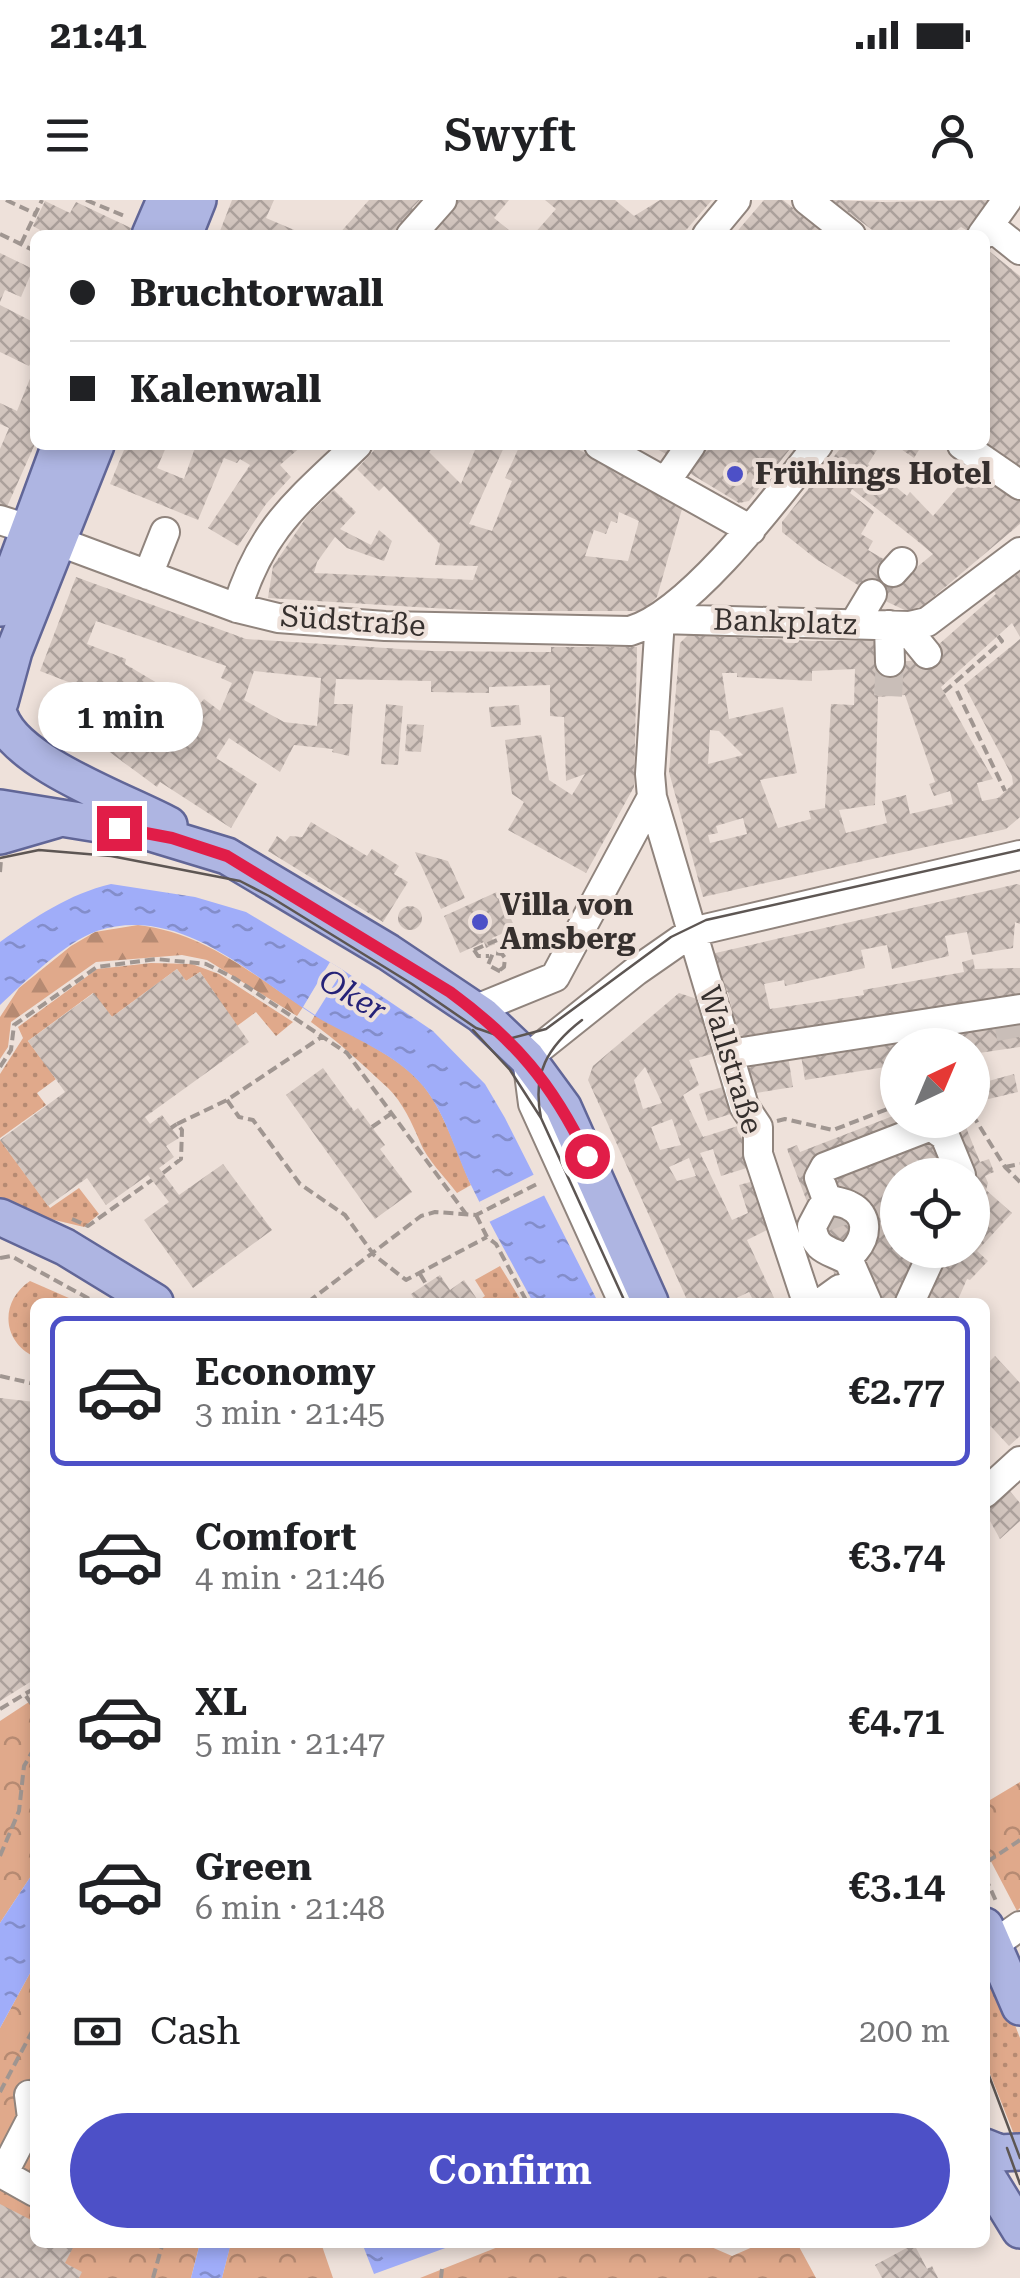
<!DOCTYPE html>
<meta charset="utf-8">
<style>
:root{--surface:#fff;--page:#f6f6f6;--text:#202124;--muted:#757577;--line:#e0e0e0;--accent:#4d50c7}
body{margin:0;font-family:"Roboto Serif",serif;background:var(--page);color:var(--text);height:100vh;display:flex;flex-direction:column;font-size:38px;white-space:nowrap}
*{box-sizing:border-box;margin:0}
p{font-size:32px;color:var(--muted)}
.icon{flex:none;width:55px;height:55px;fill:none;stroke:currentColor;stroke-width:2;stroke-linecap:round;stroke-linejoin:round}
.map{position:relative;flex:1;overflow:hidden}
.details{position:absolute;left:30px;top:1098px;width:960px;height:950px;display:flex;flex-direction:column;background:var(--surface);border-radius:15px;box-shadow:0 5px 15px #0003}
.details>*{flex:none}
.banner{position:absolute;left:30px;top:30px;width:960px;height:220px;border-radius:15px;box-shadow:0 5px 15px #0003;display:grid;align-content:center;height:220px;padding:0 40px;background:var(--surface)}
.needle{width:65px;rotate:44deg}
.fabs{position:absolute;left:880px;top:828px;display:grid;gap:20px}
.fabs a{display:grid;place-items:center;width:110px;height:110px;border-radius:50%;background:var(--surface);box-shadow:0 5px 15px #0003;font-size:50px}
.end{position:absolute;width:45px;height:45px;margin:-22px;border:12px solid #e11d48;background:#fff;box-shadow:0 0 0 5px #fff}
.from{border-radius:50%}
.bubble{position:absolute;height:70px;border-radius:35px;background:var(--surface);box-shadow:0 5px 15px #0003;font-size:32px;font-weight:600;line-height:70px;text-align:center}
.banner b{display:flex;align-items:center;gap:35px;height:95px;font-size:38px}
.banner b+b{border-top:2px solid var(--line)}
.banner i{width:25px;height:25px;background:var(--text)}
ul{padding:18px 0 0;list-style:none}
li{display:flex;align-items:center;gap:30px;height:150px;margin:0 20px 15px;padding:0 20px;border:5px solid transparent;border-radius:15px}
li div{flex:1}
li b{display:block;font-size:38px}
li em{font-style:normal;font-weight:600}
li.on{border-color:var(--accent)}
li>.icon{width:90px;height:90px;stroke-width:1.5}
.pay{display:flex;align-items:center;gap:25px;height:110px;padding:0 40px;font-size:38px}
.pay p{margin-inline-start:auto}
.primary-button{display:flex;gap:20px;margin-top:auto;padding:20px 40px}
.primary-button a{flex:1;height:115px;border-radius:60px;background:var(--accent);color:#fff;font-size:40px;font-weight:600;line-height:115px;text-align:center}
.status{display:flex;justify-content:space-between;align-items:center;height:70px;padding:0 50px;background:var(--surface);direction:ltr}
.status svg{height:28px;fill:currentColor}
header{display:flex;justify-content:space-between;align-items:center;height:130px;padding:0 40px;background:var(--surface);font-size:45px;font-weight:600}
.map>svg:first-child{display:block}
.grass{fill:url(#grass-dots)}
.forest{fill:url(#forest-firs)}
.park{fill:url(#park-crowns)}
.water{fill:url(#water-ripples)}
.pier{fill:#eee1da}
.building{fill:url(#building-cross-hatch);fill-rule:evenodd}
.lines{fill:none;stroke-linecap:round;stroke-linejoin:round}
.minor-tunnel{stroke:#c9beb8;stroke-width:28;stroke-dasharray:28 14;stroke-linecap:butt}
.minor-casing{stroke:#90847d;stroke-width:32}
.major-casing{stroke:#616697;stroke-width:40}
.path{stroke:#a09691;stroke-width:4;stroke-dasharray:10 5;stroke-linecap:butt}
.minor{stroke:#fff;stroke-width:28}
.major{stroke:#aeb5e2;stroke-width:35}
.tram{stroke:#5d5653;stroke-width:2.5}
.route{stroke:#e11d48;stroke-width:12}
.poi-dot{fill:#4d50c7;stroke:#eee1da;stroke-width:4}
.labels{text-anchor:middle;stroke-width:8;stroke-linejoin:round;paint-order:stroke}
.poi-label{font-size:30px;font-weight:bold;fill:#36302e;stroke:#eee1da;text-anchor:start}
.street-label{font-size:30px;fill:#36302e;stroke:#eee1da}
.water-label{font-size:32px;font-style:italic;fill:#252278;stroke:#eee1da}
</style>
<div class="status"><b>21:41</b><svg viewBox="0 0 49 12"><path d="M0 12V9h3v3zM5 12V6h3v6zM10 12V3h3v9zM15 12V0h3v12zM26 1h20v11H26zM47 4h2v5h-2z"/></svg></div>
<header><svg class="icon" aria-label="menu" viewBox="0 0 24 24"><path d="M4 6h16M4 12h16M4 18h16"/></svg>Swyft<svg class="icon" aria-label="person" viewBox="0 0 24 24"><circle cx="12" cy="8" r="4"/><path d="M4 21q1-7 8-7t8 7"/></svg></header>
<div class="map">
<svg width="1020" height="2078" viewBox="0 0 1020 2078">
<defs>
<pattern id="grass-dots" width="8" height="8" patternUnits="userSpaceOnUse" patternTransform="scale(2.5)"><rect width="8" height="8" fill="#e0a98b"/><path d="M2 2h.1M6 6h.1" fill="none" stroke="#b68a72" stroke-width="1.8" stroke-linecap="round"/></pattern>
<pattern id="forest-firs" width="22" height="20" patternUnits="userSpaceOnUse" patternTransform="scale(2.5)"><rect width="22" height="20" fill="#e0a98b"/><path d="M5 1l3.5 6h-7zM16 11l3.5 6h-7z" fill="#b68a72"/></pattern>
<pattern id="park-crowns" width="20" height="18" patternUnits="userSpaceOnUse" patternTransform="scale(2.5)"><rect width="20" height="18" fill="#e0a98b"/><path d="M2 6a3 3 0 1 1 6 0M12 15a3 3 0 1 1 6 0" fill="none" stroke="#b68a72"/></pattern>
<pattern id="water-ripples" width="26" height="14" patternUnits="userSpaceOnUse" patternTransform="scale(2.5)"><rect width="26" height="14" fill="#a0adf9"/><path d="M2 4q2-2 4 0t4 0M15 11q2-2 4 0t4 0" fill="none" stroke="#838dca"/></pattern>
<pattern id="building-cross-hatch" width="8" height="8" patternUnits="userSpaceOnUse" patternTransform="scale(2.5)"><rect width="8" height="8" fill="#d2c5be"/><path d="M0 0l8 8M0 8l8-8" fill="none" stroke="#aba09b"/></pattern>
</defs>
<rect width="100%" height="100%" fill="#eee1da"/>
<path class="grass" d="M151,763L192,764L219,774L293,822L276,836L256,812L237,826L200,772L186,781L177,769L112,817L93,793L28,841L56,879L37,893L46,905L0,938V874L23,838L18,827L97,769Z
M315,815C350,836 400,855 425,888C445,914 457,953 471,985L457,993C445,977 427,960 420,942C412,923 403,903 388,888C363,865 339,842 311,822Z
M0,940L50,1008L79,988L99,1014L84,1027L0,1007Z
M500,1066L522,1102L478,1101L485,1096L475,1080Z
M30,1081L78,1102H35V1157C1,1141 0,1101 30,1081Z
M985,1748L1020,1838V1942H1017L985,1861Z"/>
<path class="forest" d="M138,725C204,733 249,772 303,807L297,816L207,760L182,755L96,762L11,822L8,847L0,859V817L19,788L71,746L95,732Z"/>
<path class="park" d="M35,1498V1670L0,1723V1521Z
M1020,1582V1708L1017,1711L985,1650V1603Z
M35,1764V2042L200,2043L191,2078H0V1828Z
M231,2042L321,2043L333,2078H222Z
M508,2043H702L732,2056L762,2043H797L816,2078H420Z"/>
<path class="water" d="M111,684L195,697L246,712L343,770L433,831L485,884L505,918L598,1102H533C511,1062 489,1022 469,981C455,950 444,911 423,886C397,854 350,837 315,816C250,775 180,704 97,731C65,742 25,782 0,805V742C35,717 69,694 111,684Z
M35,1670V1764L0,1828V1723Z
M200,2043H231L222,2078H191Z
M362,2043V2042L459,2043L374,2074Z"/>
<path class="pier" d="M330,762L343,770L315,815L303,807Z
M535,974L545,995L489,1022L479,1002Z"/>
<path class="building" d="M232,0H274L266,18L306,35H231L220,31Z
M369,0H420L412,8L415,12L395,35H338Z
M456,0H509L494,18L515,35H426Z
M545,0H615L634,16L660,0H712L687,29L678,35H533L556,9Z
M764,0H783L827,35H734Z
M832,0L883,2L992,0L970,32L961,27L950,35H879Z
M45,1L70,13L76,2L131,28L128,35H38L40,30L33,26Z
M989,51L1020,76V268L985,247V56Z
M0,53L33,69L21,97L5,90L0,102Z
M0,105L35,123V154L29,166L0,152Z
M35,166V244L6,309L0,308V249L9,228L0,224V203L17,211Z
M126,245H167L157,268L184,279L196,245H303L280,265L291,277L266,304L238,346L208,328L250,265L240,259L237,263L224,258L198,320L110,284Z
M379,245H435L429,252L461,284L477,245H505L469,324L492,331L512,281L505,278L520,245H569L684,302L657,397L643,411H482L268,398L273,366L308,315L334,290L356,312L340,329L371,345L379,330L392,341L384,361L347,348L335,337L317,362L314,373L473,380L478,366L435,365L440,344L384,286L379,291L357,269ZM619,312L639,321L628,361L585,356L594,330L606,334L611,321L617,323Z
M649,245H680L672,257Z
M696,245H793L749,301L739,303L681,268Z
M843,245H880L868,264L907,296L910,292L933,316L976,266L1020,301V324L913,414L879,398L816,359L782,332V322ZM852,289L915,339L933,354L901,380L892,364L868,350L873,341L861,334L874,312L850,293Z
M895,245H922L914,258Z
M1020,372V437L1012,423L941,487L993,579L977,583L982,601L998,598L1013,584L1012,576L964,485L1020,439V617L1006,629L703,697L669,572L680,443L688,435L812,441L882,440V463L921,460L996,394L994,391ZM855,469L854,505L831,504L825,608L809,611L811,619L778,628L760,580L797,573L783,507L729,519L722,473H737V477L812,481V471ZM905,495L935,582L929,584L934,596L950,591L953,604L910,614L906,595L882,601L887,623L846,633L839,610L875,605L878,497ZM710,530L719,531L743,555L708,564ZM743,618L747,634L710,643L708,635L718,633L716,626Z
M76,377L246,439L432,451L551,452V447H637L634,587L586,673L508,630L524,602L512,594L505,540L541,535L549,580L572,595L585,574L566,581L564,517L550,516V485L489,487V493L431,492V481L336,479L334,504H353L349,556L332,552L333,549L294,545L280,572L229,538L216,558L257,584L231,628L160,582L157,587L73,525L87,504L85,501L89,490L40,471ZM96,421L226,466L221,478L232,483L220,511L204,499L200,504L173,484L169,490L125,464L126,459L87,444ZM254,471L321,478L317,526L284,522L244,500Z
M386,504L403,506L398,565L381,564Z
M519,505L521,525L491,527L489,507Z
M407,524L424,525L421,552L405,551Z
M311,622L367,656L372,649L399,666L394,674L408,682L383,722L268,651L277,636L285,642L290,636L302,637Z
M415,652L448,661L465,698L441,709Z
M1017,684L1020,685V724L1015,722L1013,748L972,755L967,732L945,736L949,756L892,769L887,745L861,750L865,768L785,786L784,780L764,784L770,809L864,795L863,790L964,772L962,762L973,759L975,769L1020,768V800L996,799L971,803L739,842L728,792L721,794L711,754Z
M499,691L515,728L492,738L495,744L486,748L484,742L460,753L444,716Z
M398 718a12 12 0 1 1 24 0a12 12 0 1 1-24 0Z
M177,769L186,781L200,772L249,842L145,917L150,924L162,915L179,938L166,946L174,957L159,968L179,995L223,964L272,1030L193,1088L144,1020L169,1002L148,975L106,1005L87,978L48,1006L0,940L65,892L28,841L94,793L112,817Z
M679,793L700,800L716,853L689,860L699,885L683,895L703,937L738,926L750,967L721,976L713,949L700,953L732,1020L748,1013L739,985L754,981L769,1029L747,1040L776,1102H754L749,1092L728,1102H688L588,880L593,866ZM645,867L662,903L643,909L634,880ZM672,919L681,945L660,950L651,927ZM689,958L696,976L677,981L669,967Z
M1020,819V847L972,854V845H898V865L805,880L801,855Z
M788,856L793,887L750,894L745,863Z
M323,868L354,911L358,908L385,945L380,949L412,992L375,1019L286,895Z
M982,869L985,882L1014,874L1018,892L972,903V872Z
M726,886L734,913L708,921L699,894Z
M898,914V920H963L980,962L989,959L994,972L985,976L988,983L986,990L1012,1013L977,1051L988,1061L970,1080L967,1079L957,1102H845L787,949L797,945L800,952ZM898,975H972V1050H898Z
M440,1075L450,1090L464,1080L479,1102H416L411,1094Z
M995,1156L1020,1183V1236L1009,1246L985,1220V1161L987,1164Z
M0,1198L35,1202V1479L0,1501Z
M1009,1290L1020,1303V1321L1000,1339L985,1312Z
M0,2004L35,2022V2042H76L65,2063L82,2072L79,2078H0Z
M914,2044L927,2069L932,2066L938,2078H882L875,2065Z"/>
<g class="lines">
<path class="minor-tunnel" d="M888,496L890,462
M1006,811L1013,848
M821,1009L833,1013L854,1075"/>
<g class="minor-casing">
<path id="minor" d="M807,0L851,35
M990,26L1020,50
M411,35L442,0
M707,35L736,0
M982,35L1007,0
M599,245L751,330
M962,245L1020,285
M666,281L691,245
M0,320L28,329
M57,341L237,408L278,418L385,426L630,431C690,414 778,296 818,245
M893,372L902,362
M148,375L165,332
M237,408C262,327 298,302 357,245
M660,419L650,574L652,597L744,906L758,927V954L807,1102
M660,419L910,426L927,422L1020,352
M854,424L872,394
M889,425L890,462
M910,426L914,438L927,454
M474,810L555,777L652,597
M730,854L1020,809
M821,1009L812,1026C814,1052 832,1050 849,1061L867,1102
M855,1050C867,1036 869,1015 850,1006C842,1001 834,1003 826,997L819,978L825,967L931,926L945,936L961,975
M623,1102L533,904L527,858L636,771L692,732L1020,655
M822,1102L840,1089
M910,1102L934,1050
M985,1293L1020,1261
M993,1745L1020,1726
M29,1895L32,1918L3,1974L35,1992"/>
</g>
<g class="major-casing">
<path id="major" d="M150,35L165,0
M184,35L198,0
M0,408L60,245
M0,502L14,451L96,245
M0,517C18,564 124,601 169,625
M0,608L148,632L227,656L388,752L482,815L527,858L563,907L650,1102
M0,636L55,620
M0,1017L65,1047L155,1102
M985,1726L1020,1807
M985,1947L1000,1953L1020,1952
M985,1973L1020,2030"/>
</g>
<path class="path" d="M6,0L34,13
M86,0L127,17
M0,34L35,51
M21,44L42,0
M957,491L1005,591
M944,492L1002,441L998,436
M0,672L1,660
M474,750L504,737
M474,750L478,756H489
M498,752L505,744L504,737
M500,770L504,767L505,758L502,754L493,753L488,765L501,772
M0,867L11,850L14,825L97,767L156,759L206,764L234,778L347,853L466,1014
M227,900L239,917L253,920L300,984L345,1015L374,1055L406,1080L487,1037
M972,914L1005,967L1020,982
M777,921L785,919L833,930L898,905
M177,924L227,900L323,836
M372,927L392,913
M1005,967L1020,964
M163,973L181,959L182,930L177,924L171,928
M476,1015L487,1037L496,1044L527,1102
M72,1019L88,1026L152,980
M0,1058L11,1056L95,1102
M420,1074L426,1084
M308,1102L421,1016L435,1012L476,1015L539,983
M0,1176L35,1184
M26,1496L35,1509
M0,1509L35,1488
M0,1656L19,1611L24,1566L35,1547
M987,1662L1020,1640
M985,1677L996,1701
M0,1892L35,1826
M153,2078L163,2042
M441,2078L442,2069"/>
<use href="#minor" class="minor"/>
<use href="#major" class="major"/>
<path class="tram" d="M0,658L39,650L111,656L240,681L269,696L412,784L476,828L508,839L546,829L671,737L706,720L1020,650
M473,830L510,870L541,918L625,1102
M541,918C532,874 547,847 582,820
M985,1865L1020,1958
M1007,1948L1020,1984"/>
</g>
<g class="lines">
<path class="route" d="M119,628L172,638L227,656L450,792C515,840 552,883 587,956"/>
</g>
<g class="poi-dot">
<circle cx="735" cy="274" r="10"/>
<circle cx="480" cy="722" r="10"/>
</g>
<g class="labels">
<g class="poi-label">
<text x="755" y="284">Frühlings Hotel</text>
<text x="500" y="715">Villa von<tspan x="500" dy="34">Amsberg</tspan></text>
</g>
<g class="street-label">
<text transform="translate(353 421) rotate(4)" y="10">Südstraße</text>
<text transform="translate(785 422) rotate(2)" y="10">Bankplatz</text>
<text transform="translate(731 860) rotate(73)" y="10">Wallstraße</text>
</g>
<g class="water-label">
<text transform="translate(353 795) rotate(30)" y="11">Oker</text>
</g>
</g>
</svg>
<div class="fabs">
<a><svg class="needle" viewBox="-14 -14 28 28"><path d="M0-13l5 13h-10z" fill="#e53935"/><path d="M0 13l5-13h-10z" fill="#757577"/></svg></a>
<a><svg class="icon" aria-label="locate" viewBox="0 0 24 24"><circle cx="12" cy="12" r="6"/><path d="M12 2v4M12 18v4M2 12h4M18 12h4"/></svg></a>
</div>
<i class="end from" style="left:587px;top:956px"></i>
<i class="end" style="left:119px;top:628px"></i>
<div class="bubble" style="left:38px;top:482px;width:165px">1 min</div>
<div class="banner">
<b><i class="from"></i>Bruchtorwall</b>
<b><i></i>Kalenwall</b>
</div>
<section class="details">
<ul>
<li class="on"><svg class="icon" aria-label="car" viewBox="0 0 24 24"><path d="M5 17H2v-5l4-1 3-4h7l3 4 3 1v5h-3M9 17h6M6 11h13"/><circle cx="7" cy="17" r="2"/><circle cx="17" cy="17" r="2"/></svg><div><b>Economy</b><p>3 min · 21:45</p></div><em>€2.77</em></li>
<li><svg class="icon" aria-label="car" viewBox="0 0 24 24"><path d="M5 17H2v-5l4-1 3-4h7l3 4 3 1v5h-3M9 17h6M6 11h13"/><circle cx="7" cy="17" r="2"/><circle cx="17" cy="17" r="2"/></svg><div><b>Comfort</b><p>4 min · 21:46</p></div><em>€3.74</em></li>
<li><svg class="icon" aria-label="car" viewBox="0 0 24 24"><path d="M5 17H2v-5l4-1 3-4h7l3 4 3 1v5h-3M9 17h6M6 11h13"/><circle cx="7" cy="17" r="2"/><circle cx="17" cy="17" r="2"/></svg><div><b>XL</b><p>5 min · 21:47</p></div><em>€4.71</em></li>
<li><svg class="icon" aria-label="car" viewBox="0 0 24 24"><path d="M5 17H2v-5l4-1 3-4h7l3 4 3 1v5h-3M9 17h6M6 11h13"/><circle cx="7" cy="17" r="2"/><circle cx="17" cy="17" r="2"/></svg><div><b>Green</b><p>6 min · 21:48</p></div><em>€3.14</em></li>
</ul>
<div class="pay"><svg class="icon" aria-label="cash" viewBox="0 0 24 24"><path d="M3 7h18v10H3z"/><circle cx="12" cy="12" r="2"/></svg>Cash<p>200 m</p></div>
<div class="primary-button"><a>Confirm</a></div>
</section>
</div>
